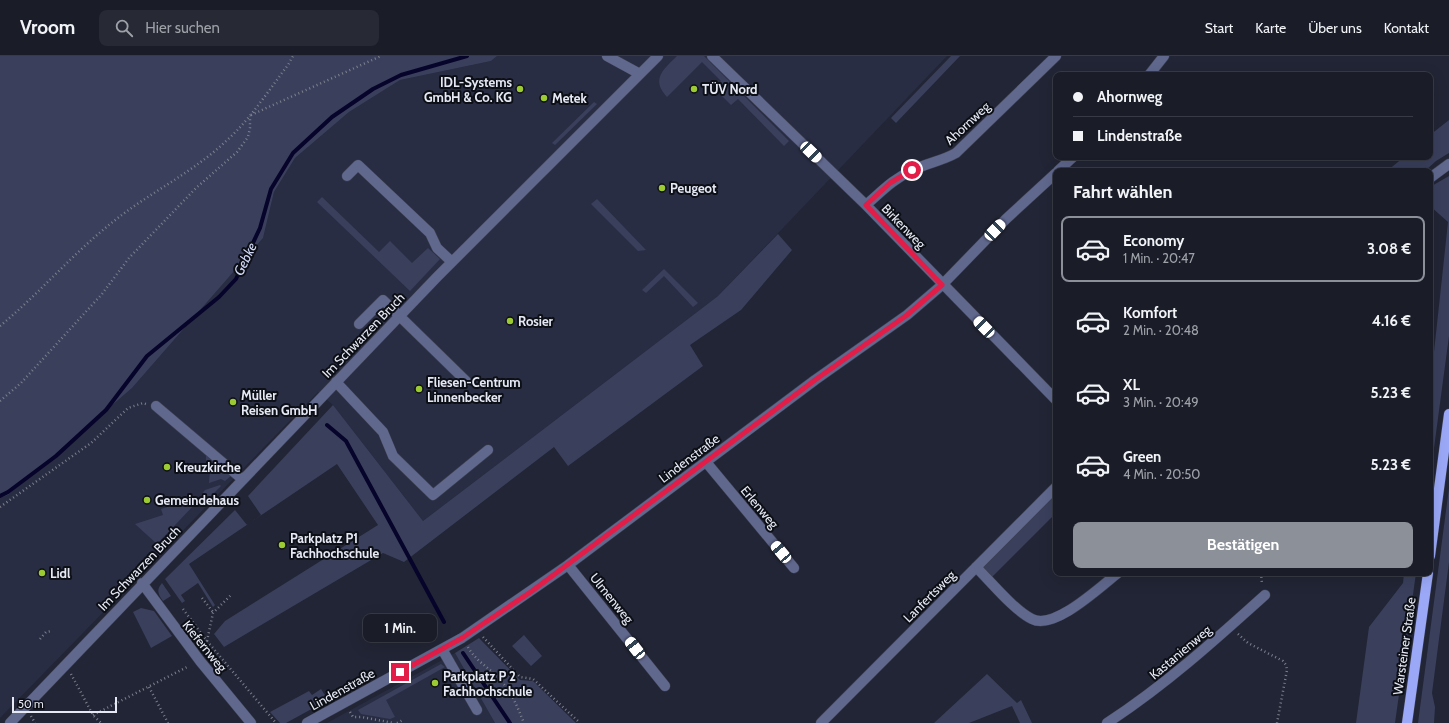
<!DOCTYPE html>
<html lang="de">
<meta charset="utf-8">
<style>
:root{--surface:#1a1c28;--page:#272934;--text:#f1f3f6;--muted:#9fa1a8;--line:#383a45;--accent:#8c9099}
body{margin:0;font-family:Cabin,sans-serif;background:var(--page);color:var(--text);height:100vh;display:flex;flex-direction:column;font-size:15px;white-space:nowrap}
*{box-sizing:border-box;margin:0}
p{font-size:13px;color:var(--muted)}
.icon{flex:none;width:22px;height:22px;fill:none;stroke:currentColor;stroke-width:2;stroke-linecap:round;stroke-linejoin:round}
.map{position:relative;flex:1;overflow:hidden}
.drawer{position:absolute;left:1053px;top:112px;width:380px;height:408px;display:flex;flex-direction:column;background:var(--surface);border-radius:8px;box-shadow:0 4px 16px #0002,0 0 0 1px var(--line)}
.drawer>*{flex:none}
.banner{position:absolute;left:1053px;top:16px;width:380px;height:88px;border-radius:8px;box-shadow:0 4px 16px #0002,0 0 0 1px var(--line);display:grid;align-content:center;height:88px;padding:0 20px;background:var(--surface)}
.scale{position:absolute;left:12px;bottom:10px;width:105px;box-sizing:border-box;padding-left:4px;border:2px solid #e6e9f4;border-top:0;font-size:11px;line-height:14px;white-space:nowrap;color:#e6e9f4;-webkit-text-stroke:3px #0d0f16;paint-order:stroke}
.end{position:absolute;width:18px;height:18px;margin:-9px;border:5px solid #e11d48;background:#fff;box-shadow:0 0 0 2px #fff}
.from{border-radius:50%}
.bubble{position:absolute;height:28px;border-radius:8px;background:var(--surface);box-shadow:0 4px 16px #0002,0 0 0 1px var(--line);font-size:13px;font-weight:700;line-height:28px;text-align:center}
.car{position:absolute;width:12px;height:24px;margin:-12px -6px;border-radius:5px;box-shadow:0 0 3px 1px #0007;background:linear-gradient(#fff 24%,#345 0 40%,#fff 0 76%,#345 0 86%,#fff 0)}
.banner b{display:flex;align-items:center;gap:14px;height:38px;font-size:15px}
.banner b+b{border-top:1px solid var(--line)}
.banner i{width:10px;height:10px;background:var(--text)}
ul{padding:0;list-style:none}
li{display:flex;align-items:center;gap:12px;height:66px;margin:0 8px 6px;padding:0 12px;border:2px solid transparent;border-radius:8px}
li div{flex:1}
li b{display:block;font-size:15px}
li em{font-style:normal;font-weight:700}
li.active{border-color:var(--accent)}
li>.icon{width:36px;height:36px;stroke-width:1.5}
h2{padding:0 20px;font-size:18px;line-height:48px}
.cta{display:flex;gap:8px;margin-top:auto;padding:8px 20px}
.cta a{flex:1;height:46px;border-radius:8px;background:var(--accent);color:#fff;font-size:16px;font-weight:700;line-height:46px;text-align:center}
header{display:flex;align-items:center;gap:24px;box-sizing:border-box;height:56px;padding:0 20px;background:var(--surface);border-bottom:1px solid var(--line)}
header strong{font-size:19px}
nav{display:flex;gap:22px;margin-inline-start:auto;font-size:14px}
.search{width:280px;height:36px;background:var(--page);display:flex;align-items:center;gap:10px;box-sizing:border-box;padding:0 14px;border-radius:8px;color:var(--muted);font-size:15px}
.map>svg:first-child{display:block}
.built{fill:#292d43}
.green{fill:#3a3f5c}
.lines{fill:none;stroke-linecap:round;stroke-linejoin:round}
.stream{stroke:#06042a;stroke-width:4}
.minor-casing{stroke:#3d4050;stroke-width:11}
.major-casing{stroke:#3d4050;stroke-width:11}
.path{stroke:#7d808e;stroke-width:2.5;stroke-dasharray:1 3;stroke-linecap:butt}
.minor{stroke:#60688e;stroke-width:10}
.major{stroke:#9aa8f7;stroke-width:10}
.route{stroke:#e11d48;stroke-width:5}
.poi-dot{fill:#9cca32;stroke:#0d0f16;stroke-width:1.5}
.labels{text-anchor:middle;stroke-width:4;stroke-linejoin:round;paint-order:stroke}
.poi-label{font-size:13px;font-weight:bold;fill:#e6e9f4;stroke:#0d0f16;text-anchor:start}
.street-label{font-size:13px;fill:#e6e9f4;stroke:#0d0f16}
.water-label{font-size:14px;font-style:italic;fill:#d3daf8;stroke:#0d0f16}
</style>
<header>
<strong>Vroom</strong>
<div class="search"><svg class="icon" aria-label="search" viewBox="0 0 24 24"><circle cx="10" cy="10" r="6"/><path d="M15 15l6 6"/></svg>Hier suchen</div>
<nav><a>Start</a><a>Karte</a><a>Über uns</a><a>Kontakt</a></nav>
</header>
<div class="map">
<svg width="1449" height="667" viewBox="0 0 1449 667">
<rect width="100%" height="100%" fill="#222535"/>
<path class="built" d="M497,0H947L718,240L423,465L333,349L318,336L0,662V442L8,439L132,332L263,182L274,136L295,102L349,56L400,24L491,5Z
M455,597L495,667H327Z"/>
<path class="green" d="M0,0H497L491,5L400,24L349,56L295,102L274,136L263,182L132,332L8,439L0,442Z
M677,0H704L789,85L784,90L738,43L731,49L714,32L721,25L702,6L667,41C650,23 664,13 677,0Z
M951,0H960L896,67L891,62Z
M594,46L597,48L555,89L552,87Z
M1449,64V97L1436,105L1425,115H1387L1404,101H1430V79Z
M1449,120V280L1430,422V333L1448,166L1430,150V131Z
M322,141L379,196L390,185L412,207L428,192L440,203L410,235L317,146Z
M597,143L646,194L638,195L591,148Z
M778,178L792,194L741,254L690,289L703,310L568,410L554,391L404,506L383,497L224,591L214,578L225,565L378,469L337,408L189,508L215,549L213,551L198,527L181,539L185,545L182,547L165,523L235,454L247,469L261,459L248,440L333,349L423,465L718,240Z
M664,213L698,247L693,251L664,220L646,237L642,234Z
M206,396L232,419L225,425L221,423L209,427L210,414L206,413Z
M220,429L221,430L207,444L201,439L205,434Z
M1449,432V506L1432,637L1435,651L1434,667H1418Z
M1056,437V457L992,521L982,511Z
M193,446L195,448L157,488L135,468L163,459L161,453L177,448L186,449Z
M1404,517H1416L1395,667H1356L1369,571L1403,527Z
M162,527L171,540L163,545C158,538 156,534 162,527Z
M141,552L154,555L172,580L151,592L133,556Z
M524,579L542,600L531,610L512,590Z
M479,582L520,624L533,625L576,667H495L455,597Z
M441,608L445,611L386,644L395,661L390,663L361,658L358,654Z
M987,618L1017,647L1021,644L1032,667H1020L1012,650L969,667H934Z
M321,633L328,644L286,667H280L270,656L309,635L312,639Z"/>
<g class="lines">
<path class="stream" d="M327,369L346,385L444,566
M0,440L8,436L56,400L106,354L147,300L219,241L236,223L260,172L271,133L293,97L332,61L373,33L401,19L467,0
M463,597L510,667"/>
<g class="minor-casing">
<path id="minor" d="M607,0L640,18
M712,0L866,149L1056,344
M1149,19L1164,0
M1058,115L1073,101
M347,120L358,109L430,177L437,192L452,206
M1430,122L1449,108
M866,149C881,136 894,122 913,114C927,107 942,105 956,97L1056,0
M359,268L383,244L466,325
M336,326L383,376L393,400L433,439L488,394
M156,350L242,423
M706,406L794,512
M568,509L665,630
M976,511C991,526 1015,555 1032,563C1054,575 1101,530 1118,517
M142,527L200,605L251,667
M442,593L477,654
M10,667L437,221L658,0
M307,667L462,582L568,509L815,324L907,259L942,229L1006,163L1056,117
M821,667L1056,431
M1107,667C1164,630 1214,585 1265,539"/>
</g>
<g class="major-casing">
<path id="major" d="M1430,500L1449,358
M1407,667L1428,517"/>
</g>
<path class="path" d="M251,59L381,0
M0,270C40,237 73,197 114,165C149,137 192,117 225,86C250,64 268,35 288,9L293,0
M0,345L21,327L102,238L129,202L196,132L237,96L248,81L250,72V60
M0,451L91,387L128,352L143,347L146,348
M1261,517L1262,528
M1342,517L1348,520L1359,517
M202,542L213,556
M183,553L207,585L213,557L232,538
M1238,578L1248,587L1283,605L1286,609L1287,614L1277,667
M483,581L520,621L533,623L580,667
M40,583L46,576L52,575
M207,585L276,667
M468,591C476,606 492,613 502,626C513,638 518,653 524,667
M71,618L93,659L101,667
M149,631L168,667
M350,656L353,661H361L394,667
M93,659L189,610
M31,660L35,667
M397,667L403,664"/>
<use href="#minor" class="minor"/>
<use href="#major" class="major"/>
</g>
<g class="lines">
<path class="route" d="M400,616L462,582L532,535L815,324L907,259L942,229L866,149L890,127L912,114"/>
</g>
<g class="poi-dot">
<circle cx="520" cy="33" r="4"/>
<circle cx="694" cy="33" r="4"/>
<circle cx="544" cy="42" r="4"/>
<circle cx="662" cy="132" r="4"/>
<circle cx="510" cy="265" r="4"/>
<circle cx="419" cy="333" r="4"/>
<circle cx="233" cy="346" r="4"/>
<circle cx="167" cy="411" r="4"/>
<circle cx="147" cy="444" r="4"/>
<circle cx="282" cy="489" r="4"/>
<circle cx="42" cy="517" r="4"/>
<circle cx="435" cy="627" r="4"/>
</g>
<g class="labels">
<g class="poi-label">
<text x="512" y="31" text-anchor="end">IDL-Systems<tspan x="512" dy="15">GmbH &amp; Co. KG</tspan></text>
<text x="702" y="38">TÜV Nord</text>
<text x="552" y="47">Metek</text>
<text x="670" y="137">Peugeot</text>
<text x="518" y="270">Rosier</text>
<text x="427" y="331">Fliesen-Centrum<tspan x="427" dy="15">Linnenbecker</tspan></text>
<text x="241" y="344">Müller<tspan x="241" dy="15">Reisen GmbH</tspan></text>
<text x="175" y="416">Kreuzkirche</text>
<text x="155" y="449">Gemeindehaus</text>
<text x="290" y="487">Parkplatz P1<tspan x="290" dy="15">Fachhochschule</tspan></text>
<text x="50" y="522">Lidl</text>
<text x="443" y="625">Parkplatz P 2<tspan x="443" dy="15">Fachhochschule</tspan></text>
</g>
<g class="street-label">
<text transform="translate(967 67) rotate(-43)" y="5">Ahornweg</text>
<text transform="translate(904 170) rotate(46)" y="5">Birkenweg</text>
<text transform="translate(363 279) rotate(-46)" y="5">Im Schwarzen Bruch</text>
<text transform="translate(689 402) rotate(-37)" y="5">Lindenstraße</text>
<text transform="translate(760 451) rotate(50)" y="5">Erlenweg</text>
<text transform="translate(139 512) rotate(-46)" y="5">Im Schwarzen Bruch</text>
<text transform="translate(929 540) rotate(-45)" y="5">Lanfertsweg</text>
<text transform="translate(612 542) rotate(51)" y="5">Ulmenweg</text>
<text transform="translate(205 590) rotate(51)" y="5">Kiefernweg</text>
<text transform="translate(1404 590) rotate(-82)" y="5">Warsteiner Straße</text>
<text transform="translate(1180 596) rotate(-40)" y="5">Kastanienweg</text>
<text transform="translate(342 633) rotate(-29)" y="5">Lindenstraße</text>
</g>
<g class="water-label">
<text transform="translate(245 203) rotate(-64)" y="5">Gebke</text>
</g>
</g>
</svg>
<div class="scale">50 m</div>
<i class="end from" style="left:912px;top:114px"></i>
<i class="end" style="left:400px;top:616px"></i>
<div class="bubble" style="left:363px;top:558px;width:74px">1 Min.</div>
<i class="car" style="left:811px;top:96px;rotate:134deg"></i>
<i class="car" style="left:995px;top:174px;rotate:44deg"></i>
<i class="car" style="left:984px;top:271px;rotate:316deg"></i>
<i class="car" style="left:781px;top:496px;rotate:320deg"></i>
<i class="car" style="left:635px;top:592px;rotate:322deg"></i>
<div class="banner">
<b><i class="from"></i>Ahornweg</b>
<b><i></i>Lindenstraße</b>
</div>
<section class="drawer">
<h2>Fahrt wählen</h2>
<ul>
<li class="active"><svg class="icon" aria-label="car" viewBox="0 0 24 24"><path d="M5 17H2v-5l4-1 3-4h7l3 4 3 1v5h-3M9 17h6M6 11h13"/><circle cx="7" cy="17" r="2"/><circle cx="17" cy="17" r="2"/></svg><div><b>Economy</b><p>1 Min. · 20:47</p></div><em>3.08 €</em></li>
<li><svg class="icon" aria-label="car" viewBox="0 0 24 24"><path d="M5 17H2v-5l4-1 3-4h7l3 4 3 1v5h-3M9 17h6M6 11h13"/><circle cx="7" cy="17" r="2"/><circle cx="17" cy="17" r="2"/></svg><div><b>Komfort</b><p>2 Min. · 20:48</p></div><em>4.16 €</em></li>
<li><svg class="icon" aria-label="car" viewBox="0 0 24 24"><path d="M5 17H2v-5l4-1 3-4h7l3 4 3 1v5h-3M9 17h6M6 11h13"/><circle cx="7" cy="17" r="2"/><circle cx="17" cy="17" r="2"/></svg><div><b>XL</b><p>3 Min. · 20:49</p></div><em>5.23 €</em></li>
<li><svg class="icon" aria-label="car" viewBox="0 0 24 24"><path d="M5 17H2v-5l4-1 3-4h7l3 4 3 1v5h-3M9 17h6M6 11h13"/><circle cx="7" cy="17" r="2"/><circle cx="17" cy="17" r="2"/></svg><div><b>Green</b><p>4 Min. · 20:50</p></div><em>5.23 €</em></li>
</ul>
<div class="cta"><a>Bestätigen</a></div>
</section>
</div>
